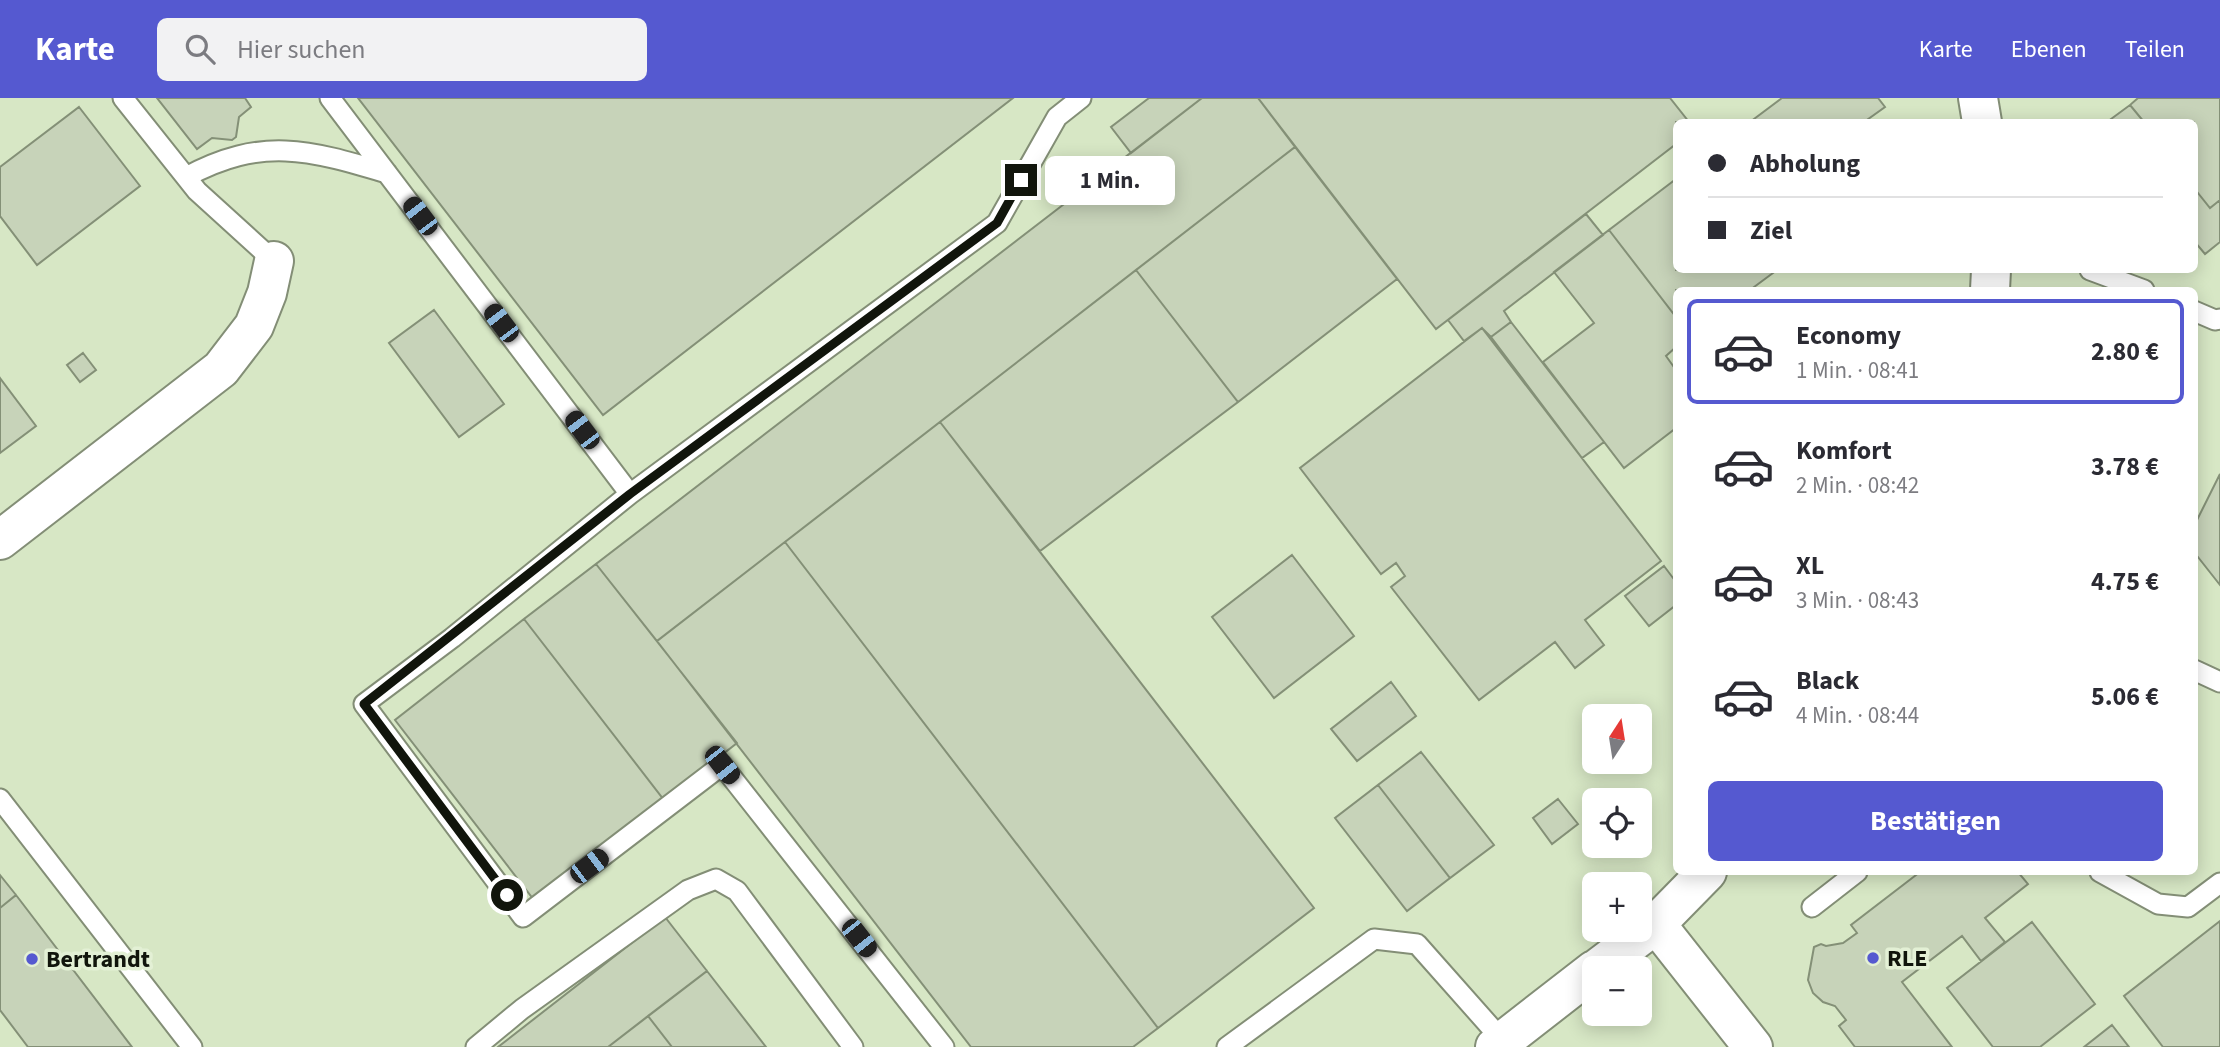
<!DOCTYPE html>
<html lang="de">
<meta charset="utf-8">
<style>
:root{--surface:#fff;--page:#f2f2f3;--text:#2b2b33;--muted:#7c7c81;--line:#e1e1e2;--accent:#5559d0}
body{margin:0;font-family:"Source Sans 3",sans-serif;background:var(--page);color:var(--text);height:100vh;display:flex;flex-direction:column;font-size:26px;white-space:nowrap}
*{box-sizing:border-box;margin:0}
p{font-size:23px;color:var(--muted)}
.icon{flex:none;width:38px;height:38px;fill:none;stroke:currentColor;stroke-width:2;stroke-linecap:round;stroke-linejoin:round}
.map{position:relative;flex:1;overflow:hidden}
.drawer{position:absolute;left:1673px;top:189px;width:525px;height:588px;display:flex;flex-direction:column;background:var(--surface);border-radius:10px;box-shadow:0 4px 18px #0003}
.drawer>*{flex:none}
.banner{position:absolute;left:1673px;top:21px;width:525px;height:154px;border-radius:10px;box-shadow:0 4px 18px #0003;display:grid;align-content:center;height:154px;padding:0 35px;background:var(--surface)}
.needle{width:46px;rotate:12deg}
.controls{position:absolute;left:1582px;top:606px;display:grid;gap:14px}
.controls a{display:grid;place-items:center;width:70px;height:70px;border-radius:10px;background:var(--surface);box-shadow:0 4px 18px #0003;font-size:35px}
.end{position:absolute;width:32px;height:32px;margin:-16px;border:9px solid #11150c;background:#fff;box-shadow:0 0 0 4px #fff}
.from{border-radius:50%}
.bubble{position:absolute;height:49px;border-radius:10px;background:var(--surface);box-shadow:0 4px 18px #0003;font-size:23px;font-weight:700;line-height:49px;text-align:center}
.car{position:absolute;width:21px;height:42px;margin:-21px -10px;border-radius:9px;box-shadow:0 0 5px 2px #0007;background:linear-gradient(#222 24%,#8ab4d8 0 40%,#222 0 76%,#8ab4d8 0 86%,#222 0)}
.banner b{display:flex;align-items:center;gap:24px;height:66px;font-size:26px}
.banner b+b{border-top:2px solid var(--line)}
.banner i{width:18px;height:18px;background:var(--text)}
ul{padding:12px 0 0;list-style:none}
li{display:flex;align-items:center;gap:21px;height:105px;margin:0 14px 10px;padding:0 21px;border:4px solid transparent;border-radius:10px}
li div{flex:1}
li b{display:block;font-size:26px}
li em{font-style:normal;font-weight:700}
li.current{border-color:var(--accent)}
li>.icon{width:63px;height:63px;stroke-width:1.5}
.button{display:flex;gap:14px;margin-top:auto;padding:14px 35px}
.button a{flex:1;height:80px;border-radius:10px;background:var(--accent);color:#fff;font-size:28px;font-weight:700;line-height:80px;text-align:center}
header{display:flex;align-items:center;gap:42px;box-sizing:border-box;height:98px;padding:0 35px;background:var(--accent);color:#fff}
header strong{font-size:33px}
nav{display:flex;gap:38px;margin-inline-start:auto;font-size:24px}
.search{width:490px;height:63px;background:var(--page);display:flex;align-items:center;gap:18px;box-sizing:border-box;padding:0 24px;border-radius:10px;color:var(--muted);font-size:26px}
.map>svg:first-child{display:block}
.built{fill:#d7e7c5;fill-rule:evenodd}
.building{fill:#c7d3b9;stroke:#849077;stroke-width:2}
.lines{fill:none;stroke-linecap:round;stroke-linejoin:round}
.service-casing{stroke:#838e76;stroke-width:23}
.minor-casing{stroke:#838e76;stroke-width:42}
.tertiary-casing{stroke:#838e76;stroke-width:42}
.service{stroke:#fff;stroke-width:19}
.minor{stroke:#fff;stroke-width:38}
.tertiary{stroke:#fff;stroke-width:38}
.route{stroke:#11150c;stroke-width:9}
.poi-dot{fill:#5559d0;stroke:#e3f0d5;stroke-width:2.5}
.labels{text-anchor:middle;stroke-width:7;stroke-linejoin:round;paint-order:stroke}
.poi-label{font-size:24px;font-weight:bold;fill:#11150c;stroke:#e3f0d5;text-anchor:start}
</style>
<header>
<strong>Karte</strong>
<div class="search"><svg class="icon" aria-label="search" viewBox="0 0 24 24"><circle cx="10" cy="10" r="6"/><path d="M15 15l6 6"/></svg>Hier suchen</div>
<nav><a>Karte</a><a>Ebenen</a><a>Teilen</a></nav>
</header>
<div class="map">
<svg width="2220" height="949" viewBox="0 0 2220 949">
<rect width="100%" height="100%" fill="#e3f0d5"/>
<path class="built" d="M0,0H2220V949H0ZM1676,24H2194V172H1676ZM1676,192H2194V774H1676ZM1594,618H1640V663H1594ZM1594,702H1640V747H1594ZM1594,786H1640V831H1594ZM1594,870H1640V915H1594Z"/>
<path class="building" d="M157,0H245L251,9L239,19L236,39L232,42L212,40L197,51Z
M358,0H1013L603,317Z
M1149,0H1202L1131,55L1111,29Z
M1202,0H1258L1295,49L657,543L596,466Z
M1258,0H1670L1689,24H1676V46L1436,231Z
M1782,0H1878L1885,9L1864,24H1750Z
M2138,0H2220V102L2210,110L2194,90V24H2144L2130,7Z
M2130,7L2144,24H2107Z
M79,9L140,88L37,167L0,118V69Z
M1295,49L1397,181L1238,304L1136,172Z
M1676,81V172H1777L1750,192H1676V219L1609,132Z
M2194,90L2210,110L2220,102V144L2205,156L2194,143Z
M1586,116L1603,137L1504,213L1511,224L1491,239L1482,230L1464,243L1448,222Z
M1609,132L1676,219V249L1666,258L1676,272V330L1624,370L1543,264L1594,225L1554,174Z
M1136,172L1238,304L1040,453L940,324Z
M434,212L504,306L459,339L389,245Z
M1511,224L1604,344L1582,360L1491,239Z
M1482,230L1661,463L1585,522L1604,547L1575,570L1555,544L1479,602L1391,489L1405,478L1396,465L1381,476L1300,370Z
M83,255L96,272L80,284L67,267Z
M0,280L36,328L0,355Z
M940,324L1314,810L1158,930L785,444Z
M2220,376V487L2194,454V428Z
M785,444L1158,930L1133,949H971L657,543Z
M1292,457L1354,538L1274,600L1212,519Z
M596,466L737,645L664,702L524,521Z
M1664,468L1676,484V507L1649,528L1625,498Z
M524,521L664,702L534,802L395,622Z
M1391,584L1416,618L1357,663L1331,631Z
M1421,654L1494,747L1450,780L1378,687Z
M1378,687L1450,780L1407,813L1335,720Z
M1558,701L1578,726L1552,746L1533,720Z
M1920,774H2018L2028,786L1985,820L2005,844L1981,863L1962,838L1902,884L1952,949H1855L1839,928L1846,922L1835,908L1823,904L1813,895L1808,882L1814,849L1821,846L1826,848L1843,845L1857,835L1851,827Z
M0,777L16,797L0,810Z
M16,797L132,949H28L0,912V810Z
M665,819L707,873L608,949H498Z
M2220,823V949H2163L2124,898Z
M2032,824L2095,906L2040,949H1993L1947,890Z
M707,873L766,949H672L648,918Z
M648,918L672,949H608Z
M2112,927L2129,949H2084Z"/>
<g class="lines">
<g class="service-casing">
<path id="service" d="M123,0L197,93L274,163
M330,0L630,396L997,125L1057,19L1081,0
M186,79C262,38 309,52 387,75
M2090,172L2144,192
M2194,213L2215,222L2220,221
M630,396L452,540L364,606L523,819L722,667L944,949
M2194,572L2220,584
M0,701L192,949
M2100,774L2158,806L2188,809L2220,785
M1812,809L1857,774
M476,949L522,911L688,792L716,781L737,793L853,949
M1227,949L1374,841L1417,846L1503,943"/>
</g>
<g class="minor-casing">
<path id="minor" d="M1978,0L1982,24
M1990,192L1991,172
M0,442L221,271L254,228L267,195L274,163
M1656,826L1707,774"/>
</g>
<g class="tertiary-casing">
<path id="tertiary" d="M1598,870L1656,826L1753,949
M1495,949L1594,872"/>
</g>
<use href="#service" class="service"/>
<use href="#minor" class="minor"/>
<use href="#tertiary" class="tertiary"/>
</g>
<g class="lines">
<path class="route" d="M507,797L364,606L630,396L997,125L1021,82"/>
</g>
<g class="poi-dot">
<circle cx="1873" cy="860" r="7"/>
<circle cx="32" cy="861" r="7"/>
</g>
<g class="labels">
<g class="poi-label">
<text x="1887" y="868">RLE</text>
<text x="46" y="869">Bertrandt</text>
</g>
</g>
</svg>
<div class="controls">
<a><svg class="needle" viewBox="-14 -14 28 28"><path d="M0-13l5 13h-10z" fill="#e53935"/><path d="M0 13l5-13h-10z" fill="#7c7c81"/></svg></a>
<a><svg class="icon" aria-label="locate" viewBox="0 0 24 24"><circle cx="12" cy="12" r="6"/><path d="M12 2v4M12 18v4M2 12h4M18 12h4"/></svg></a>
<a>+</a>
<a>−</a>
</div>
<i class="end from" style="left:507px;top:797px"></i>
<i class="end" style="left:1021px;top:82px"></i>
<div class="bubble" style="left:1045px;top:58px;width:130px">1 Min.</div>
<i class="car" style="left:420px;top:118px;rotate:323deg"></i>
<i class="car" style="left:501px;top:225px;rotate:323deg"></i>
<i class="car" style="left:582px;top:332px;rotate:323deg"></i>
<i class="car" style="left:722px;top:667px;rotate:142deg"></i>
<i class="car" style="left:589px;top:768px;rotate:53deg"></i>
<i class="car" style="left:859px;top:840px;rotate:142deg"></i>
<div class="banner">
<b><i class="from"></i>Abholung</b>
<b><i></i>Ziel</b>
</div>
<section class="drawer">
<ul>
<li class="current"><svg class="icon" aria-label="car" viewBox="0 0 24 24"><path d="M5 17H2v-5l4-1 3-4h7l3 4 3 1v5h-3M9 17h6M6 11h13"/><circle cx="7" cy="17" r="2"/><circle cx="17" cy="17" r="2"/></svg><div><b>Economy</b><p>1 Min. · 08:41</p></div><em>2.80 €</em></li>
<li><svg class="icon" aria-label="car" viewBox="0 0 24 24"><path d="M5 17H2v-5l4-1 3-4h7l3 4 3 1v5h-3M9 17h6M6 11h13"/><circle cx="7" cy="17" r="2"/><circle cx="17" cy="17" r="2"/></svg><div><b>Komfort</b><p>2 Min. · 08:42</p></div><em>3.78 €</em></li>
<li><svg class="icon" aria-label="car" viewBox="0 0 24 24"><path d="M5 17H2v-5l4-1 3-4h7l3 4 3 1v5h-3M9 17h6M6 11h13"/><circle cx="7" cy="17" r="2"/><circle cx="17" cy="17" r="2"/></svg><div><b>XL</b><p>3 Min. · 08:43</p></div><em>4.75 €</em></li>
<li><svg class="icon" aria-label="car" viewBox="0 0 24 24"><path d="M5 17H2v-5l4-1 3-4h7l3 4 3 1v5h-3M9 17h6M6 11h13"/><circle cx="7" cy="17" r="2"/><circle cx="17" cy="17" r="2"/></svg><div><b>Black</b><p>4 Min. · 08:44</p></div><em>5.06 €</em></li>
</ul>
<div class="button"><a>Bestätigen</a></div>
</section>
</div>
